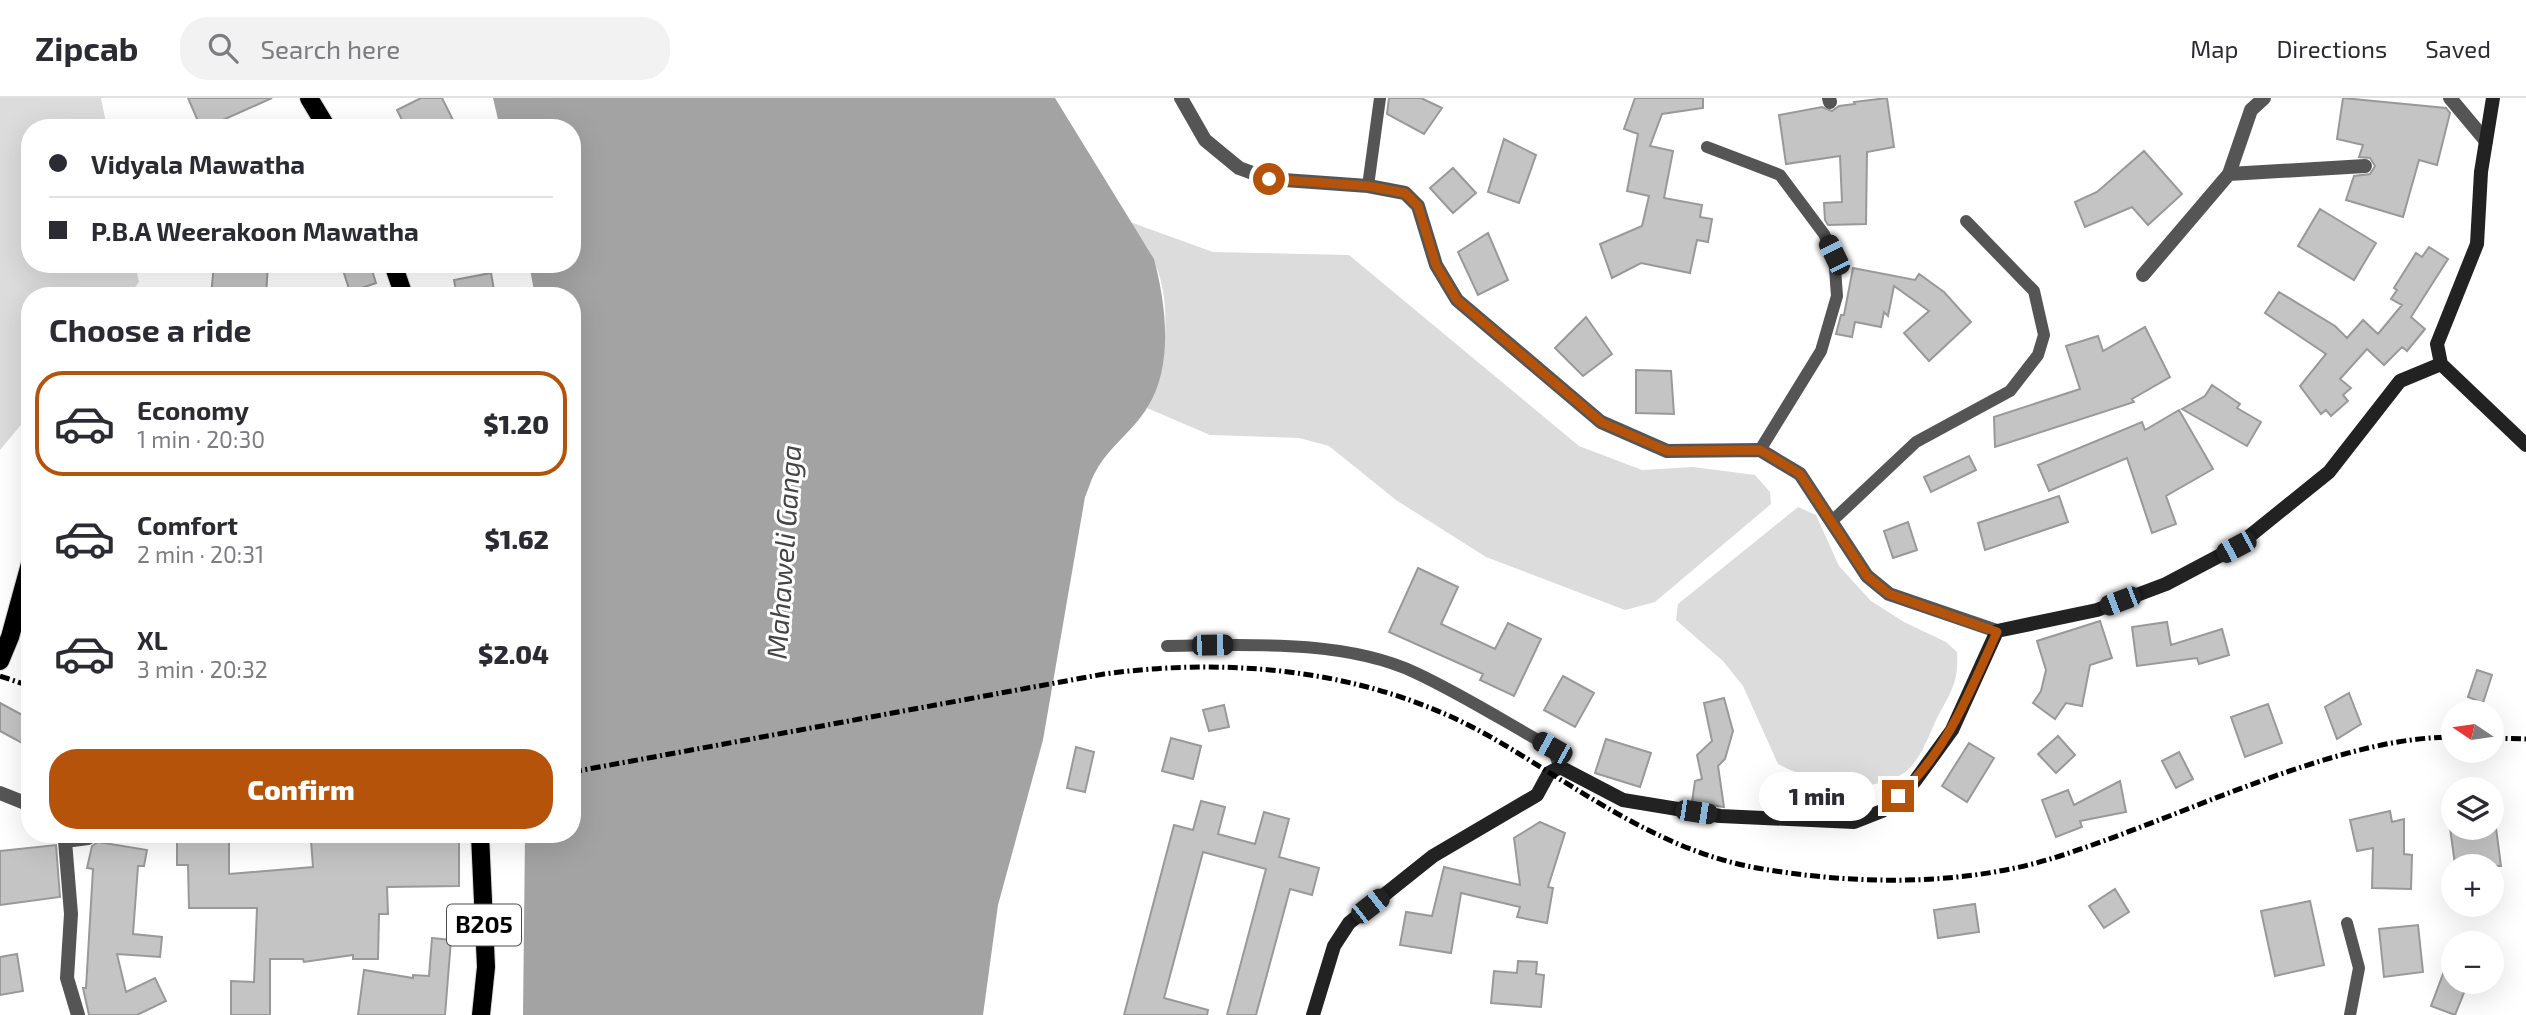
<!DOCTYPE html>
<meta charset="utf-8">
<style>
:root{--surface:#fff;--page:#f2f2f3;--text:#2b2b33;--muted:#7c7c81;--line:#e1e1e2;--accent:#b45309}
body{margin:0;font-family:"Exo 2",sans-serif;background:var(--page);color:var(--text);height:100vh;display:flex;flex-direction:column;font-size:26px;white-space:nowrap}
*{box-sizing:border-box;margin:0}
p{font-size:23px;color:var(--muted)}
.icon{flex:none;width:38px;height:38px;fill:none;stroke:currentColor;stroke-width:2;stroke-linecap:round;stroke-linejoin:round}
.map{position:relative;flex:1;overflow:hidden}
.panel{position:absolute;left:21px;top:189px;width:560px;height:556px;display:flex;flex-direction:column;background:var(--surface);border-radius:28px;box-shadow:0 7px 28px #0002}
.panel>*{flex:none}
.hud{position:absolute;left:21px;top:21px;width:560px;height:154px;border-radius:28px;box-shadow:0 7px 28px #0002;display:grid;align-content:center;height:154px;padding:0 28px;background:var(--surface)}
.needle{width:46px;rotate:283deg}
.tools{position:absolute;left:2441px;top:602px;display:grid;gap:14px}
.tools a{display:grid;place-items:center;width:63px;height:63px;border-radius:50%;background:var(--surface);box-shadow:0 7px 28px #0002;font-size:35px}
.end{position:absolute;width:32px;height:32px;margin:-16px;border:9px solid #b45309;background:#fff;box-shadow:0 0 0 4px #fff}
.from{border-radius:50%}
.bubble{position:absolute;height:49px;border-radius:24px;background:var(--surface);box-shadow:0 7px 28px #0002;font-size:23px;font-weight:800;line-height:49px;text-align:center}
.car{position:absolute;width:21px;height:42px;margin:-21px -10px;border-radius:9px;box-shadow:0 0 5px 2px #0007;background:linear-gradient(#222 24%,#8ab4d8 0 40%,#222 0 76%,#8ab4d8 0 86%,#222 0)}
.hud b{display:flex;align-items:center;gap:24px;height:66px;font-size:26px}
.hud b+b{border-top:2px solid var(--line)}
.hud i{width:18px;height:18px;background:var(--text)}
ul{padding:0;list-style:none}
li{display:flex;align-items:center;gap:21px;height:105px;margin:0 14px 10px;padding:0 14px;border:4px solid transparent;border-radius:28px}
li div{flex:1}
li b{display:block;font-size:26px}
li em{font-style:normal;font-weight:800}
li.active{border-color:var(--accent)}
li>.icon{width:63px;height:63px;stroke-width:1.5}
h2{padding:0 28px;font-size:32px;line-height:84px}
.cta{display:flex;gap:14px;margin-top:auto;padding:14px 28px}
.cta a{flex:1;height:80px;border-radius:28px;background:var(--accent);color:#fff;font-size:28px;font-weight:800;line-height:80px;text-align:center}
header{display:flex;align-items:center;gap:42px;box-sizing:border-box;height:98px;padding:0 35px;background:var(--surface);border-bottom:2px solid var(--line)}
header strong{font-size:33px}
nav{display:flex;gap:38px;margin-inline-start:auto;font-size:24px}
.search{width:490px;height:63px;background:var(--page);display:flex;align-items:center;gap:18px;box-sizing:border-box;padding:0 24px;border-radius:28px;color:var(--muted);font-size:26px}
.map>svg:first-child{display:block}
.green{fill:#dcdcdc}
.water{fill:#a3a3a3}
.building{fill:#c4c4c4;stroke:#999;stroke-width:2}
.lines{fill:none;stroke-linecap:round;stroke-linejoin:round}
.primary-casing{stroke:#dbdbdb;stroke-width:20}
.lane{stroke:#555;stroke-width:12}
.street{stroke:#555;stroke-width:14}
.secondary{stroke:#222;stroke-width:14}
.primary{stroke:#000;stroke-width:18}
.rail{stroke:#000;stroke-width:5;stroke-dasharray:10 3.5 2 3.5;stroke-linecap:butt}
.route{stroke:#b45309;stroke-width:9}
.labels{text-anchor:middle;stroke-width:6;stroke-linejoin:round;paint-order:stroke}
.shield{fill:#fff;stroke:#4c4c4c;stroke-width:2}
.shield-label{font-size:24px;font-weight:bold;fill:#000}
.water-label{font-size:28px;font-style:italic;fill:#444;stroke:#fff}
</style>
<header>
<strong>Zipcab</strong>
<div class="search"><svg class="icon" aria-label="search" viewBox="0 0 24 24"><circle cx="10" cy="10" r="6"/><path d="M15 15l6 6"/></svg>Search here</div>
<nav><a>Map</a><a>Directions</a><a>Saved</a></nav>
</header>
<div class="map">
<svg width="2526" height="917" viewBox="0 0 2526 917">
<rect width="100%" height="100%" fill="#fff"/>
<path class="green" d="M0,0H101L107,30H30V166H135L139,184L128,198H30V316L0,352Z
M1130,124L1213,154L1349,157L1579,348L1642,372L1693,369L1755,377L1770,394L1771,406L1655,504L1625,512L1486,459L1396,402L1329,348L1299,340L1210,337L1147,310C1166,267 1174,205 1153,161C1148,148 1137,136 1130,124Z
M1798,409L1816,417L1839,468L1871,503L1904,524L1946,544L1957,554C1959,584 1951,594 1937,620C1929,637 1920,664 1904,675C1869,699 1812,684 1778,666L1743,588L1723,563L1676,522L1678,506Z"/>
<path class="water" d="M493,0H1055L1154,161C1166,206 1174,268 1147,310C1133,333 1108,350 1096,373C1091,381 1089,390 1085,399L1043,642L998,807L983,917H523L525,737H572V198H535L529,166H572V30H500Z"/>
<path class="building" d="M188,0H272L205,30H201Z
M421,0H442L455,26L446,30H406L397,12Z
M1389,0H1421L1442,10L1424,36L1387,16Z
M1635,0H1703V10L1662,16L1650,48L1673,53L1664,100L1702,107L1700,119L1712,121L1708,144L1697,142L1690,175L1641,165L1612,180L1600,146L1642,128L1649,98L1627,93L1638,36L1624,31Z
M1887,0L1894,49L1867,54L1866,126L1828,127L1825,122L1824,105L1842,104L1840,58L1786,66L1779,17L1822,9L1832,13L1839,8L1855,6L1854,4Z
M2343,0L2446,10L2450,15L2437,67L2419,62L2403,119L2346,102L2354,78L2370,76L2375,68L2370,60L2359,59L2363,47L2337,41Z
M1504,41L1536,57L1519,105L1488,94Z
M2144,53L2182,96L2148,127L2132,109L2085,129L2075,104L2097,94Z
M1453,70L1476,95L1453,115L1430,90Z
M2320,111L2376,145L2354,182L2298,148Z
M1488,135L1508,182L1478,197L1458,154Z
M2429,149L2448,161L2411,219L2425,231L2407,253L2402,249L2384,267L2367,251L2340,281L2351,290L2343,297L2348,303L2331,318L2326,312L2321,316L2300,288L2326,256L2265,215L2279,194L2335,228L2347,240L2363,222L2378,236L2402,207L2391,201L2397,192L2394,190L2416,155L2422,159Z
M214,166H268L266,198H211Z
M341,166H370L376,185L350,194Z
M1853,170L1915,182L1919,176L1944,194L1971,224L1929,263L1904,235L1929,213L1894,188L1888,218L1884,214L1881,229L1855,224L1852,239L1836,236L1841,217H1844Z
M491,175L495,198H457L454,182Z
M1586,219L1612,256L1583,278L1555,250Z
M2145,229L2170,279L2132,301L2134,304L1995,349L1994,319L2080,291L2066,248L2098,238L2103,253Z
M1636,272L1671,273L1674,316L1636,315Z
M2212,287L2240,306L2237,310L2261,324L2247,348L2182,311L2205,298Z
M2179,312L2213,371L2166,398L2176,426L2152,435L2127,360L2049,393L2038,367L2142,324L2145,332Z
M1969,358L1976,372L1931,394L1924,379Z
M2059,398L2068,424L1985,452L1978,425Z
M1908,424L1917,452L1893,460L1884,433Z
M1418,470L1458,489L1441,526L1495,551L1508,525L1541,541L1514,598L1480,582L1483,576L1389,534Z
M2100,523L2112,560L2090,567L2082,608L2066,605L2055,621L2033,605L2041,593L2046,572L2037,543Z
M2167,524L2171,547L2222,531L2229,557L2199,566L2197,560L2137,568L2132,529Z
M2477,572L2492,577L2483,605L2468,599Z
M1563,578L1594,595L1575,629L1544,612Z
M2349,595L2361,626L2337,641L2325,609Z
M1724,600L1733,633L1725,661L1718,668L1724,709L1692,704L1695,683L1702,681L1697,657L1712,643L1704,605Z
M0,605L30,621V629L22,645L0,633Z
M2268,606L2282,645L2245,659L2231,619Z
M1224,607L1229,629L1209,633L1203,612Z
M2058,638L2075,657L2056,675L2038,656Z
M1171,640L1201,648L1193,681L1162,673Z
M1606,641L1651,655L1640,689L1595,675Z
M1969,645L1994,660L1967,704L1942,688Z
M1076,649L1094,654L1085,694L1067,690Z
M2179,654L2193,681L2176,690L2162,663Z
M2120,683L2126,714L2080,723L2082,729L2056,739L2042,702L2068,692L2074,707Z
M1201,703L1225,709L1218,736L1255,746L1264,714L1289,721L1279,759L1319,770L1312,797L1290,791L1256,917H1227L1266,771L1203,754L1164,900L1208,912L1207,917H1124L1174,727L1193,732Z
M2390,713L2392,724L2404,721V756L2412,757L2411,791L2372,790L2373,750L2357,753L2350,722Z
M1540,724L1565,735L1548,789L1553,790L1547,825L1517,819L1520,809L1461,795L1451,855L1400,847L1406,814L1432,818L1444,769L1520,787L1514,740Z
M2450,730H2496L2501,768H2477L2476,763L2455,766Z
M229,737V776L313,769L311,742L459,741V788L387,789L388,816H379L378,861H353V857L304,864L303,861H270V917H231V883L254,884L257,810H189L188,767H177V738Z
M98,744L147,752L144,768H138L133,836L162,839L160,859L117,856L126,894L155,880L166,903L137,917H89L83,890H86L93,771L87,770L92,748Z
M56,747L60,799L0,807V753Z
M2115,791L2129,814L2104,830L2089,808Z
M2310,803L2324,867L2275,878L2261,813Z
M1975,806L1979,834L1938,840L1934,812Z
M2418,827L2423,874L2384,879L2379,831Z
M432,840L451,842L445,917H358L364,872L413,880V877L429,878Z
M2452,852L2454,884H2458L2456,889L2465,892L2455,917L2431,908Z
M17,856L23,893L0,897V859Z
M1518,863L1537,864L1536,876L1544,877L1541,909L1491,905L1494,873L1517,875Z"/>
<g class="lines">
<g class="primary-casing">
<path id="primary" d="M309,0L327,30
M393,166L404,198
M0,563L10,539L30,466
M480,737L486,869L481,917"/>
</g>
<path class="lane" d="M1707,49L1780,77L1824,136L1834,157L1837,198L1821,253L1760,352
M1368,88L1380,0
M1831,424L1916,344L2010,293L2038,257L2044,237L2034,193L1966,123
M1167,548C1245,547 1344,541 1416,575C1463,597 1507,625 1552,650L1560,669
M2347,825L2359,870L2350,917"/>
<path class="street" d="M1181,0L1205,42L1239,70L1269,81L1368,88L1405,95L1418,108L1436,167L1457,202L1601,324L1667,353L1760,352L1800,376L1867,478L1889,496L1997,533
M1829,0L1830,4
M2450,0L2486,43
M2229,76L2365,68
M2143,177L2229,76L2251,12L2264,0
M0,695L30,707
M62,737L65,743L71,816L67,880L78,917
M65,743L88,740L91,737"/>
<path class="secondary" d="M2441,266L2437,246L2477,146L2481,74L2493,0
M2441,266L2526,347
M1313,917L1334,848L1349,825L1433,758L1537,697L1549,675L1560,669L1623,702L1720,718L1854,724L1882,713L1915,683L1952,632L1997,533L2097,512L2166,486L2236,449L2329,374L2400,283L2441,266"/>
<use href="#primary" class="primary"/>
<path class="rail" d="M0,578L30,588
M2492,640L2526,641
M572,674L1104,576C1238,558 1378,573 1496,642C1580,691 1658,752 1757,770C1855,787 1964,789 2060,758C2146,730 2228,692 2314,665C2359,651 2406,639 2454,639"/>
</g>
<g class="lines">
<path class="route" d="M1269,81L1368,88L1405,95L1418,108L1436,167L1457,202L1601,324L1667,353L1760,352L1800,376L1867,478L1889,496L1997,534C1970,593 1947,654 1898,698"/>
</g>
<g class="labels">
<rect class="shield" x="447" y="806.5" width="74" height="41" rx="5"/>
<g class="shield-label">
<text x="484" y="835">B205</text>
</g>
<g class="water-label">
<text transform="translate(784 454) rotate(-86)" y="10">Mahaweli Ganga</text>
</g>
</g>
</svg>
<div class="tools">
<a><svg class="needle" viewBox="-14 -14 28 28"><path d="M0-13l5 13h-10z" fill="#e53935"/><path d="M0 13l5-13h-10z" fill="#7c7c81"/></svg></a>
<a><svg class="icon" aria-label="layers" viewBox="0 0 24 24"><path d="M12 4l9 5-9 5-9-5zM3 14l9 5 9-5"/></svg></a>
<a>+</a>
<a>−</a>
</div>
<i class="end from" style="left:1269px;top:81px"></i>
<i class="end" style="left:1898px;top:698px"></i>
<div class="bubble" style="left:1759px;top:674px;width:116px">1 min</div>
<i class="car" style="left:1834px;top:157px;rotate:334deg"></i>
<i class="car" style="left:2236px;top:449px;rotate:242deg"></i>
<i class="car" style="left:2120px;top:503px;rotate:249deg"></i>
<i class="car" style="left:1212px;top:547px;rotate:89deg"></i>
<i class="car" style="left:1552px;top:650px;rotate:299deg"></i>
<i class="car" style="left:1696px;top:714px;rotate:99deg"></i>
<i class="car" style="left:1370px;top:808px;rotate:52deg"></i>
<div class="hud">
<b><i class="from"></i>Vidyala Mawatha</b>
<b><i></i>P.B.A Weerakoon Mawatha</b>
</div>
<section class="panel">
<h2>Choose a ride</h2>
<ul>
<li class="active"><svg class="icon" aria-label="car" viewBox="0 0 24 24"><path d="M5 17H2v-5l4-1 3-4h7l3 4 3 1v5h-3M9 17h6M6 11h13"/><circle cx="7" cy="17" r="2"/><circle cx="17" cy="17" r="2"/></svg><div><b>Economy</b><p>1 min · 20:30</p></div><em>$1.20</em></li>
<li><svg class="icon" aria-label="car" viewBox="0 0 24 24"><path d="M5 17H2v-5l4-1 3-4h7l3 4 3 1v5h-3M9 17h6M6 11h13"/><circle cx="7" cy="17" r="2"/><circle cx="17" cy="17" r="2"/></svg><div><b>Comfort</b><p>2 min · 20:31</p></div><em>$1.62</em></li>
<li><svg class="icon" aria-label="car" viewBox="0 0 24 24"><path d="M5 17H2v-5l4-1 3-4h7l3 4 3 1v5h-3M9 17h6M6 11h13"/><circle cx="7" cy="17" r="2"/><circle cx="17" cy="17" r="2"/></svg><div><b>XL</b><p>3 min · 20:32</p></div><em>$2.04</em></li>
</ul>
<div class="cta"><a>Confirm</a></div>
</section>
</div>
